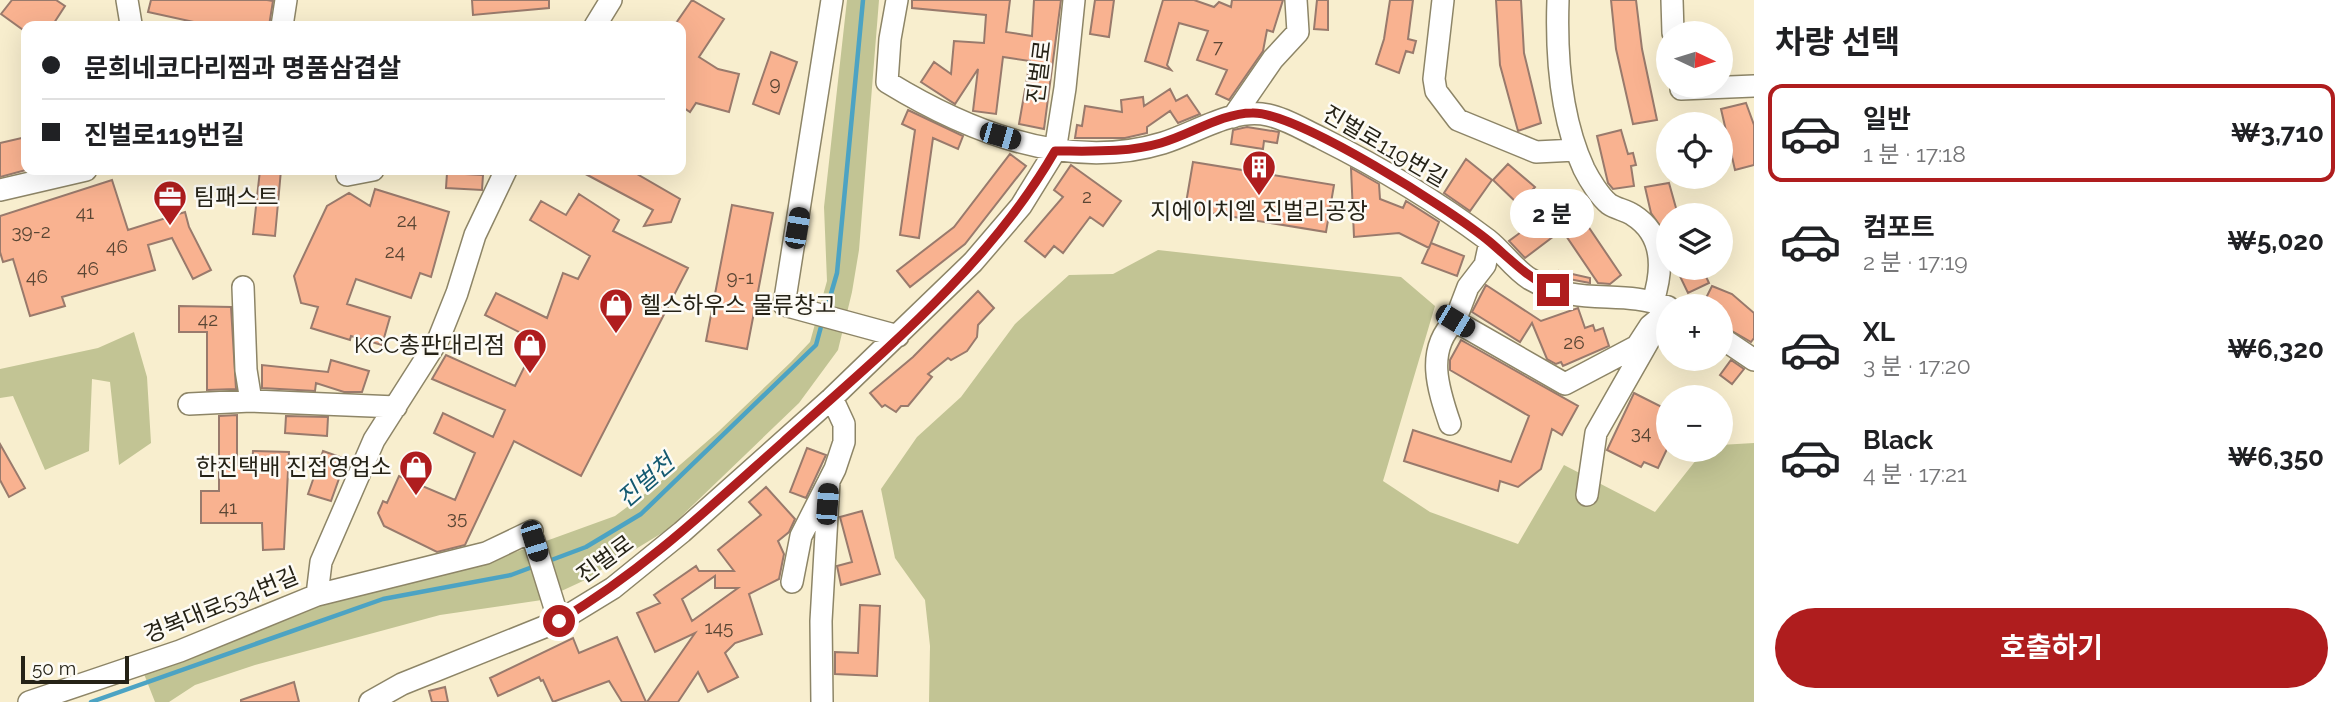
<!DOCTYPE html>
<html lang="ko">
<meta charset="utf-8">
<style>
:root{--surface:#fff;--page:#f2f2f2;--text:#202124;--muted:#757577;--line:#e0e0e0;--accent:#af1d1e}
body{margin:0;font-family:Raleway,"Noto Sans KR",sans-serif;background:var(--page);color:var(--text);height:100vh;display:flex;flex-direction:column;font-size:26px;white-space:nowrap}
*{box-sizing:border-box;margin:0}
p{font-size:23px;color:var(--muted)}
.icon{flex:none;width:38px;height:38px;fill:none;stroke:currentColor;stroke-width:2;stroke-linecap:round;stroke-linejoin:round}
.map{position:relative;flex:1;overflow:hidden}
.panel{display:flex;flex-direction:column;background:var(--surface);width:595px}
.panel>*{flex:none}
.hud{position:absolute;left:21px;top:21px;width:665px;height:154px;border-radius:14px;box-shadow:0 7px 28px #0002;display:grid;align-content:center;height:154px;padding:0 21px;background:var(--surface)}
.needle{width:46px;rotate:94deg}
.tools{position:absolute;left:1656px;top:21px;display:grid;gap:14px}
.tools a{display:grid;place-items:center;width:77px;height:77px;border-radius:50%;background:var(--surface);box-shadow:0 7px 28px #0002;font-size:35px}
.scale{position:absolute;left:21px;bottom:18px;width:108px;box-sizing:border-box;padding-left:7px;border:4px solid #252216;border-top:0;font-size:19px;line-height:24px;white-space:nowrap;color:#252216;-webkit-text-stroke:5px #fdfbf5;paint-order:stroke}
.end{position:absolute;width:32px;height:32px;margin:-16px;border:9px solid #af1d1e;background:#fff;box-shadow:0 0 0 4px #fff}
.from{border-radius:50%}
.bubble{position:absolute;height:49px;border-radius:24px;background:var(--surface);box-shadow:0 7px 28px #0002;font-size:23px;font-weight:700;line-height:49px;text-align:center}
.car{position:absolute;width:21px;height:42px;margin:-21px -10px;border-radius:9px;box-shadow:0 0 5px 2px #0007;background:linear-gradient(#222 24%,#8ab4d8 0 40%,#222 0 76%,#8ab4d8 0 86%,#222 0)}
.hud b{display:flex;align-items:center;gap:24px;height:66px;font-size:26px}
.hud b+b{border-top:2px solid var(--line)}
.hud i{width:18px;height:18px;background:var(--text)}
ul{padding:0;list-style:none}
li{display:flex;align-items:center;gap:21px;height:98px;margin:0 14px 10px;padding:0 7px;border:4px solid transparent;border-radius:14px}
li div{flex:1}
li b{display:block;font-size:26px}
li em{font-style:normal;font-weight:700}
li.current{border-color:var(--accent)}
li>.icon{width:63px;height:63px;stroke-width:1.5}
h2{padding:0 21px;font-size:32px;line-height:84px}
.primary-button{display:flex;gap:14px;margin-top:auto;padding:14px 21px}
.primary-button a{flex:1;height:80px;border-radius:42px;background:var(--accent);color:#fff;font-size:28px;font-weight:700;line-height:80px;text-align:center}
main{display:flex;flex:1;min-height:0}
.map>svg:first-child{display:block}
.green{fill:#c2c494}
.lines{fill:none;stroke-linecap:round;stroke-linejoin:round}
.stream{stroke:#4ca3c3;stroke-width:4.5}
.building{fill:#f9b290;stroke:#997a6c;stroke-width:2;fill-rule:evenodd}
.minor-casing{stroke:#8d8567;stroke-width:24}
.minor{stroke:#fff;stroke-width:21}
.route{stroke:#af1d1e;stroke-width:9}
.labels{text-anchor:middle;stroke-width:5;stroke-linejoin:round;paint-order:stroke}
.number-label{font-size:19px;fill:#5a4634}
.street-label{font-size:23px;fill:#252216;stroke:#fdfbf5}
.poi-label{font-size:23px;fill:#252216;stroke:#fdfbf5;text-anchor:start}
.water-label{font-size:24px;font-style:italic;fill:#135970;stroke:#fdfbf5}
</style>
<main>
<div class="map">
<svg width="1754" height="702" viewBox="0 0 1754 702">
<rect width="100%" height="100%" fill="#f8eece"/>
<path class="green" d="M847,0H879L859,250L852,292L838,350L799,403L667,530L583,581L542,600L440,615L255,665L195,685L169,702H155L144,674L323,599L513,553L615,516L658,484L719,431L791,362L810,342L827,281L824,207Z
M1158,250L1401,277L1435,306L1383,481L1430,512L1518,544L1564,465L1655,512L1704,450H1720V445L1754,443V702H929L930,646L925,600L895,558L881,489L917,437L961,397L1015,324L1069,275L1113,274Z
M134,332L147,377L151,443L119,465L110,382L92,379L89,451L45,470L13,396L0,398V369L98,348Z"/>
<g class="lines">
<path class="stream" d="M826,311L837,273L863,0
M546,562L586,547L641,514L816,345L822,323
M91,702L383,599L511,575L535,566"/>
</g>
<path class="building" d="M12,0H56L65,6L52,26H26V32L1,14Z
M151,0H267L273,1L269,26H212L148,12Z
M472,0H549V8L473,15Z
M692,0L724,19L699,57L718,69L739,74L729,112L696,103L690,112L681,106V26H674Z
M912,0H1010L1006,32L1032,36L1034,0H1061L1044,129L1019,124L1030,61L1003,57L996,114L973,111L978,69L955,104L921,82L934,62L951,74L954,41L984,43L986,15L912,8Z
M1095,0H1114L1109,37L1090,34Z
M1163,0H1194L1214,7L1219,2L1231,7L1232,0H1283L1273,32L1267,30L1263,51L1229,100L1216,94L1227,70L1197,60L1208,31L1179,23L1167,65L1171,70L1145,61Z
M1317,0H1328V30L1314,29Z
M1390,0H1413L1408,39L1416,41L1413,53L1406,51L1399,73L1376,64L1384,39Z
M1496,0H1521L1524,53L1541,123L1518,131L1500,65Z
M1611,0H1636L1642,49L1657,120L1633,124L1616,49Z
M771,52L797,62L779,114L753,104Z
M1170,89L1176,101L1187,95L1200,114L1178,123L1170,111L1147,127V133L1125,138H1075L1077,125L1082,126L1085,106L1122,112L1121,100L1143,97L1144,106Z
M1746,103L1754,125V165L1735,170L1721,109Z
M908,110L963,136L958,149L933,138L919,238L900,235L915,130L902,124Z
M1247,127L1279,132L1277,143L1264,141L1263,149L1231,144L1233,130Z
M1621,130L1628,154L1633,153L1636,165L1631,166L1634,186L1613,189L1608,183L1597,136Z
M26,137V170L0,177V143Z
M1010,154L1026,166L965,244L910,287L897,271L954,227Z
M1466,159L1492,180L1470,211L1444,193Z
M1193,162L1334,185L1326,232L1185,209Z
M1508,164L1535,187L1519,205L1493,180Z
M1071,165L1121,201L1103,226L1090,217L1063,253L1054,246L1045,257L1025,241L1063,197L1054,190Z
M1351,168L1379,184L1380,199L1403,208L1406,201L1439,222L1429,248L1399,233L1354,237Z
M260,170H281L275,236L253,234Z
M578,170H630L680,199L671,222L644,226L653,210Z
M447,173L483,175L482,190L446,188Z
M112,180L128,230L185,212L189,227L211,270L193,279L172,238L148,245L155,270L62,297L65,306L30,316L13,259L3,262L0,252V216Z
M1669,183L1678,215H1668V237L1651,213L1645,187Z
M375,189L449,212L431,277L420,273L411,298L356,279L347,304L390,317L382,345L351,336L350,340L311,328L318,307L301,303L294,276L327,206L349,193L370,206Z
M579,194L619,220L613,231L688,268L581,476L514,441L465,545L437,552L384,526L378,513L383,501L387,503L399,476L455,500L475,453L434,433L443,413L493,437L505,410L432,379L446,355L515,386L537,341L485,315L496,293L547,318L563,273L578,279L590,256L530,220L541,201L566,215Z
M1571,201L1621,275L1610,284L1598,283L1562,230L1525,258L1509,241L1544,215L1546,218Z
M732,205L773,213L747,349L706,341Z
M1431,243L1464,256L1457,276L1422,263Z
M1676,268H1702L1709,283L1688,293Z
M1559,271L1590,278V283L1558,277Z
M1486,285L1541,321L1578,308L1585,328L1593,325L1595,331L1603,328L1609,346L1563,366L1561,362L1556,364L1547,359L1532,323L1520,342L1472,312Z
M1712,286L1732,294L1754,313V338L1751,342L1720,324V306H1702Z
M978,291L994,308L978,325L977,337L967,351L951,360L948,358L928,374L932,377L908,406H901L896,412L885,405L882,407L870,393L913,357Z
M179,306L231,307L236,389L207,390V332H179Z
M1461,340L1578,406L1562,435L1552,429L1541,469L1518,487L1500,481L1498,491L1404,461L1413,430L1511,462L1529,416L1450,370V360Z
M331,360L369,371L362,392H344L316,383L315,391L262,388V365L328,372Z
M1731,360L1744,369L1732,384L1720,375Z
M1634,393L1668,410V447L1658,468L1644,462L1641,467L1607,450Z
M237,415V465L252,466L253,451L289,452L284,549L263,550L262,523H201V491H219V416Z
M286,416L328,417L327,436L285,433Z
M0,444L25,488L9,497L0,480Z
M807,448L826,455L806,498L790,492Z
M323,451L346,459L331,501L308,494Z
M766,487L795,519L789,532L778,541L784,554L779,579L749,594L762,634L735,643L725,653L738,677L708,692L698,672L678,702H647L695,633L655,652L637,613L660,603L654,595L696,566L699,571H734L718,550L761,515L749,502ZM715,576V588H738L692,621L682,599Z
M862,511L880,574L841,585L837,566L852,562L840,517Z
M860,605L880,606L877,676L835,674V652L858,653Z
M617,637L646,702H622L609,681L553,702L543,680L541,681L539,677L498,696L490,678L573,638L579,653Z
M294,682L299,702H241V700Z
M445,687L448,702H432L429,691Z"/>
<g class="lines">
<g class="minor-casing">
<path id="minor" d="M127,0L131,24
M832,0L784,305L898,336
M897,0L890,39L887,82C967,131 1068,172 1163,143C1196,133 1233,107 1268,115C1287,119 1304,130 1321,138C1379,167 1436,201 1488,240C1503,252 1514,269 1530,279C1580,308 1620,288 1668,307
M1443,0L1434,79L1436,91L1458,120L1536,152L1576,150
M1558,0C1556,56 1560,117 1584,169C1589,179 1600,197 1609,204C1616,209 1626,210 1633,215C1665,235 1663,270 1653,301
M1672,0L1673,33
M282,26L286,0
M595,26L611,0
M1681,89L1754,86
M1233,117L1273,59L1298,32L1296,0
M347,175L373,170
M0,190L86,170
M1490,242L1485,265L1468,287L1455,321L1565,384L1637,346L1650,326L1668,311
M243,287L246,370L251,401
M1720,337L1754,360
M189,404L251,401L396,407
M1450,424C1438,389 1425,350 1455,321
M1587,495L1596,433L1649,340
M534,541L559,621
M792,582L801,536L835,469L844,442V424L832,398
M317,595L486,553L532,531
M29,702L180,651L317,595L321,562L374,440L439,338L457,293L475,235L506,170
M370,702L402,684L559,621L613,588L682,532L832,398L973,262L1021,206L1055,151L1065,88L1074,0
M822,702L821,621L829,481"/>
</g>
<use href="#minor" class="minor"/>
</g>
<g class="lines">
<path class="route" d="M559,621C644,570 710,507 783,442C881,354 989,266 1055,151C1090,151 1127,153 1161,143C1190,135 1222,113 1252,113C1296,111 1453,211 1490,242C1511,260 1527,277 1553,290"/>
</g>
<defs>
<g id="building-pin" transform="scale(1.75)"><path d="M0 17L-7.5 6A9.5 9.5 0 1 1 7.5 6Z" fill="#af1d1e" stroke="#fdfbf5"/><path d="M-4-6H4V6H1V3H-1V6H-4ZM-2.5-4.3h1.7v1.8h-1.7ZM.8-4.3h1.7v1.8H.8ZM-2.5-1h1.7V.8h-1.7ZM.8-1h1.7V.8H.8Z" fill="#fff"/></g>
<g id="office-pin" transform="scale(1.75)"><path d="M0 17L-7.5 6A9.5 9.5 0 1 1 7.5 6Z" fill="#af1d1e" stroke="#fdfbf5"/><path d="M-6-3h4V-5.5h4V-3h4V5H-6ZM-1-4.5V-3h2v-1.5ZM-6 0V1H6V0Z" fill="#fff"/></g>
<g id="shop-pin" transform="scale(1.75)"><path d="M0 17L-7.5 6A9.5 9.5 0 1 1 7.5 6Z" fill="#af1d1e" stroke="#fdfbf5"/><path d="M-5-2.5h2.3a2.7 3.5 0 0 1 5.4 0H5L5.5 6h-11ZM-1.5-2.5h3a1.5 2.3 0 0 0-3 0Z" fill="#fff"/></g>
</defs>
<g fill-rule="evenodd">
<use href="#building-pin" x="1259" y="167"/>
<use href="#office-pin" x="170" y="197"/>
<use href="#shop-pin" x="616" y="305"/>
<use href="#shop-pin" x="530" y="345"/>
<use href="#shop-pin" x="416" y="467"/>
</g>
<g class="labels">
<g class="number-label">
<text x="1218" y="53">7</text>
<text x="775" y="90">9</text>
<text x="1087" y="203">2</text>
<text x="85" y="219">41</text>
<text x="407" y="227">24</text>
<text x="31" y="238">39-2</text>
<text x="117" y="253">46</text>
<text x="395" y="258">24</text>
<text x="88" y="275">46</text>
<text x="37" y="283">46</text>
<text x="740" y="284">9-1</text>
<text x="208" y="326">42</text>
<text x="1574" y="349">26</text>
<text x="1641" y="439">34</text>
<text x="228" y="514">41</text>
<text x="457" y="524">35</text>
<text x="719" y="634">145</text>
</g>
<g class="street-label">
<text transform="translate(1039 72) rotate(-83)" y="8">진벌로</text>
<text transform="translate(1385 146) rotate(30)" y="8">진벌로119번길</text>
<text transform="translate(605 559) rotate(-36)" y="8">진벌로</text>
<text transform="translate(221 605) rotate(-22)" y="8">경복대로534번길</text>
</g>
<g class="poi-label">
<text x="194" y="205">팀패스트</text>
<text x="1259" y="219" text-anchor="middle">지에이치엘 진벌리공장</text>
<text x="640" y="313">헬스하우스 물류창고</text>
<text x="505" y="353" text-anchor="end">KCC총판대리점</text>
<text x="392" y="475" text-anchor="end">한진택배 진접영업소</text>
</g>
<g class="water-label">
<text transform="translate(646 481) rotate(-41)" y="8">진벌천</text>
</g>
</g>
</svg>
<div class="tools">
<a><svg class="needle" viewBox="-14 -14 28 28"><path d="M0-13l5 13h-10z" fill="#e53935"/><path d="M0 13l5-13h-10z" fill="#757577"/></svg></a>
<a><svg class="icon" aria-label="locate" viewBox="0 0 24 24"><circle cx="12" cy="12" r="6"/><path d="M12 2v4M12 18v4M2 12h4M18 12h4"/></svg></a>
<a><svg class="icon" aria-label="layers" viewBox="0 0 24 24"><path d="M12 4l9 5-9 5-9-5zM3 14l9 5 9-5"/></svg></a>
<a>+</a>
<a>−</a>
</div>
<div class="scale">50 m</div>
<i class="end from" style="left:559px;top:621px"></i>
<i class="end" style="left:1553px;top:290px"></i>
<div class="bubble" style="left:1510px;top:189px;width:84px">2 분</div>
<i class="car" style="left:1000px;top:136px;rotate:106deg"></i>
<i class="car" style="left:797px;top:228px;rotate:10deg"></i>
<i class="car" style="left:1455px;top:321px;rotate:121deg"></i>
<i class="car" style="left:827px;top:504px;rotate:4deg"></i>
<i class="car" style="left:534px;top:541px;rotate:163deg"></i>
<div class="hud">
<b><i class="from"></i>문희네코다리찜과 명품삼겹살</b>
<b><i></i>진벌로119번길</b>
</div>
</div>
<section class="panel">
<h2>차량 선택</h2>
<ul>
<li class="current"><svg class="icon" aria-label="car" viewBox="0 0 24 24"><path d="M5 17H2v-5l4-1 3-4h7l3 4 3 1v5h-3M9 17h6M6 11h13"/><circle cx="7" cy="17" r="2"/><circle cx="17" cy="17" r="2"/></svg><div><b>일반</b><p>1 분 · 17:18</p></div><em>₩3,710</em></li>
<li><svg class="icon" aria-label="car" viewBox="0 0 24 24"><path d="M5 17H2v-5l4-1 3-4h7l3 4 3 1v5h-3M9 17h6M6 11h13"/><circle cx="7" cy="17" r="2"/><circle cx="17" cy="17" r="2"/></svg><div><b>컴포트</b><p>2 분 · 17:19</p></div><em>₩5,020</em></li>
<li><svg class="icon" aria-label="car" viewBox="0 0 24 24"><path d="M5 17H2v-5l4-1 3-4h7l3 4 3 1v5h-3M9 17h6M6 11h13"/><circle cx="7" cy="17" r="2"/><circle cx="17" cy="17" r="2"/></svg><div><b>XL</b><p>3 분 · 17:20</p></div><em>₩6,320</em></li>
<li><svg class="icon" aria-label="car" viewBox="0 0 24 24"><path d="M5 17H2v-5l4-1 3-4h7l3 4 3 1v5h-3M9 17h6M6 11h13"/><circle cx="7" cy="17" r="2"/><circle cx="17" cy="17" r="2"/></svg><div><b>Black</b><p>4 분 · 17:21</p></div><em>₩6,350</em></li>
</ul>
<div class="primary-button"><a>호출하기</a></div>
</section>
</main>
